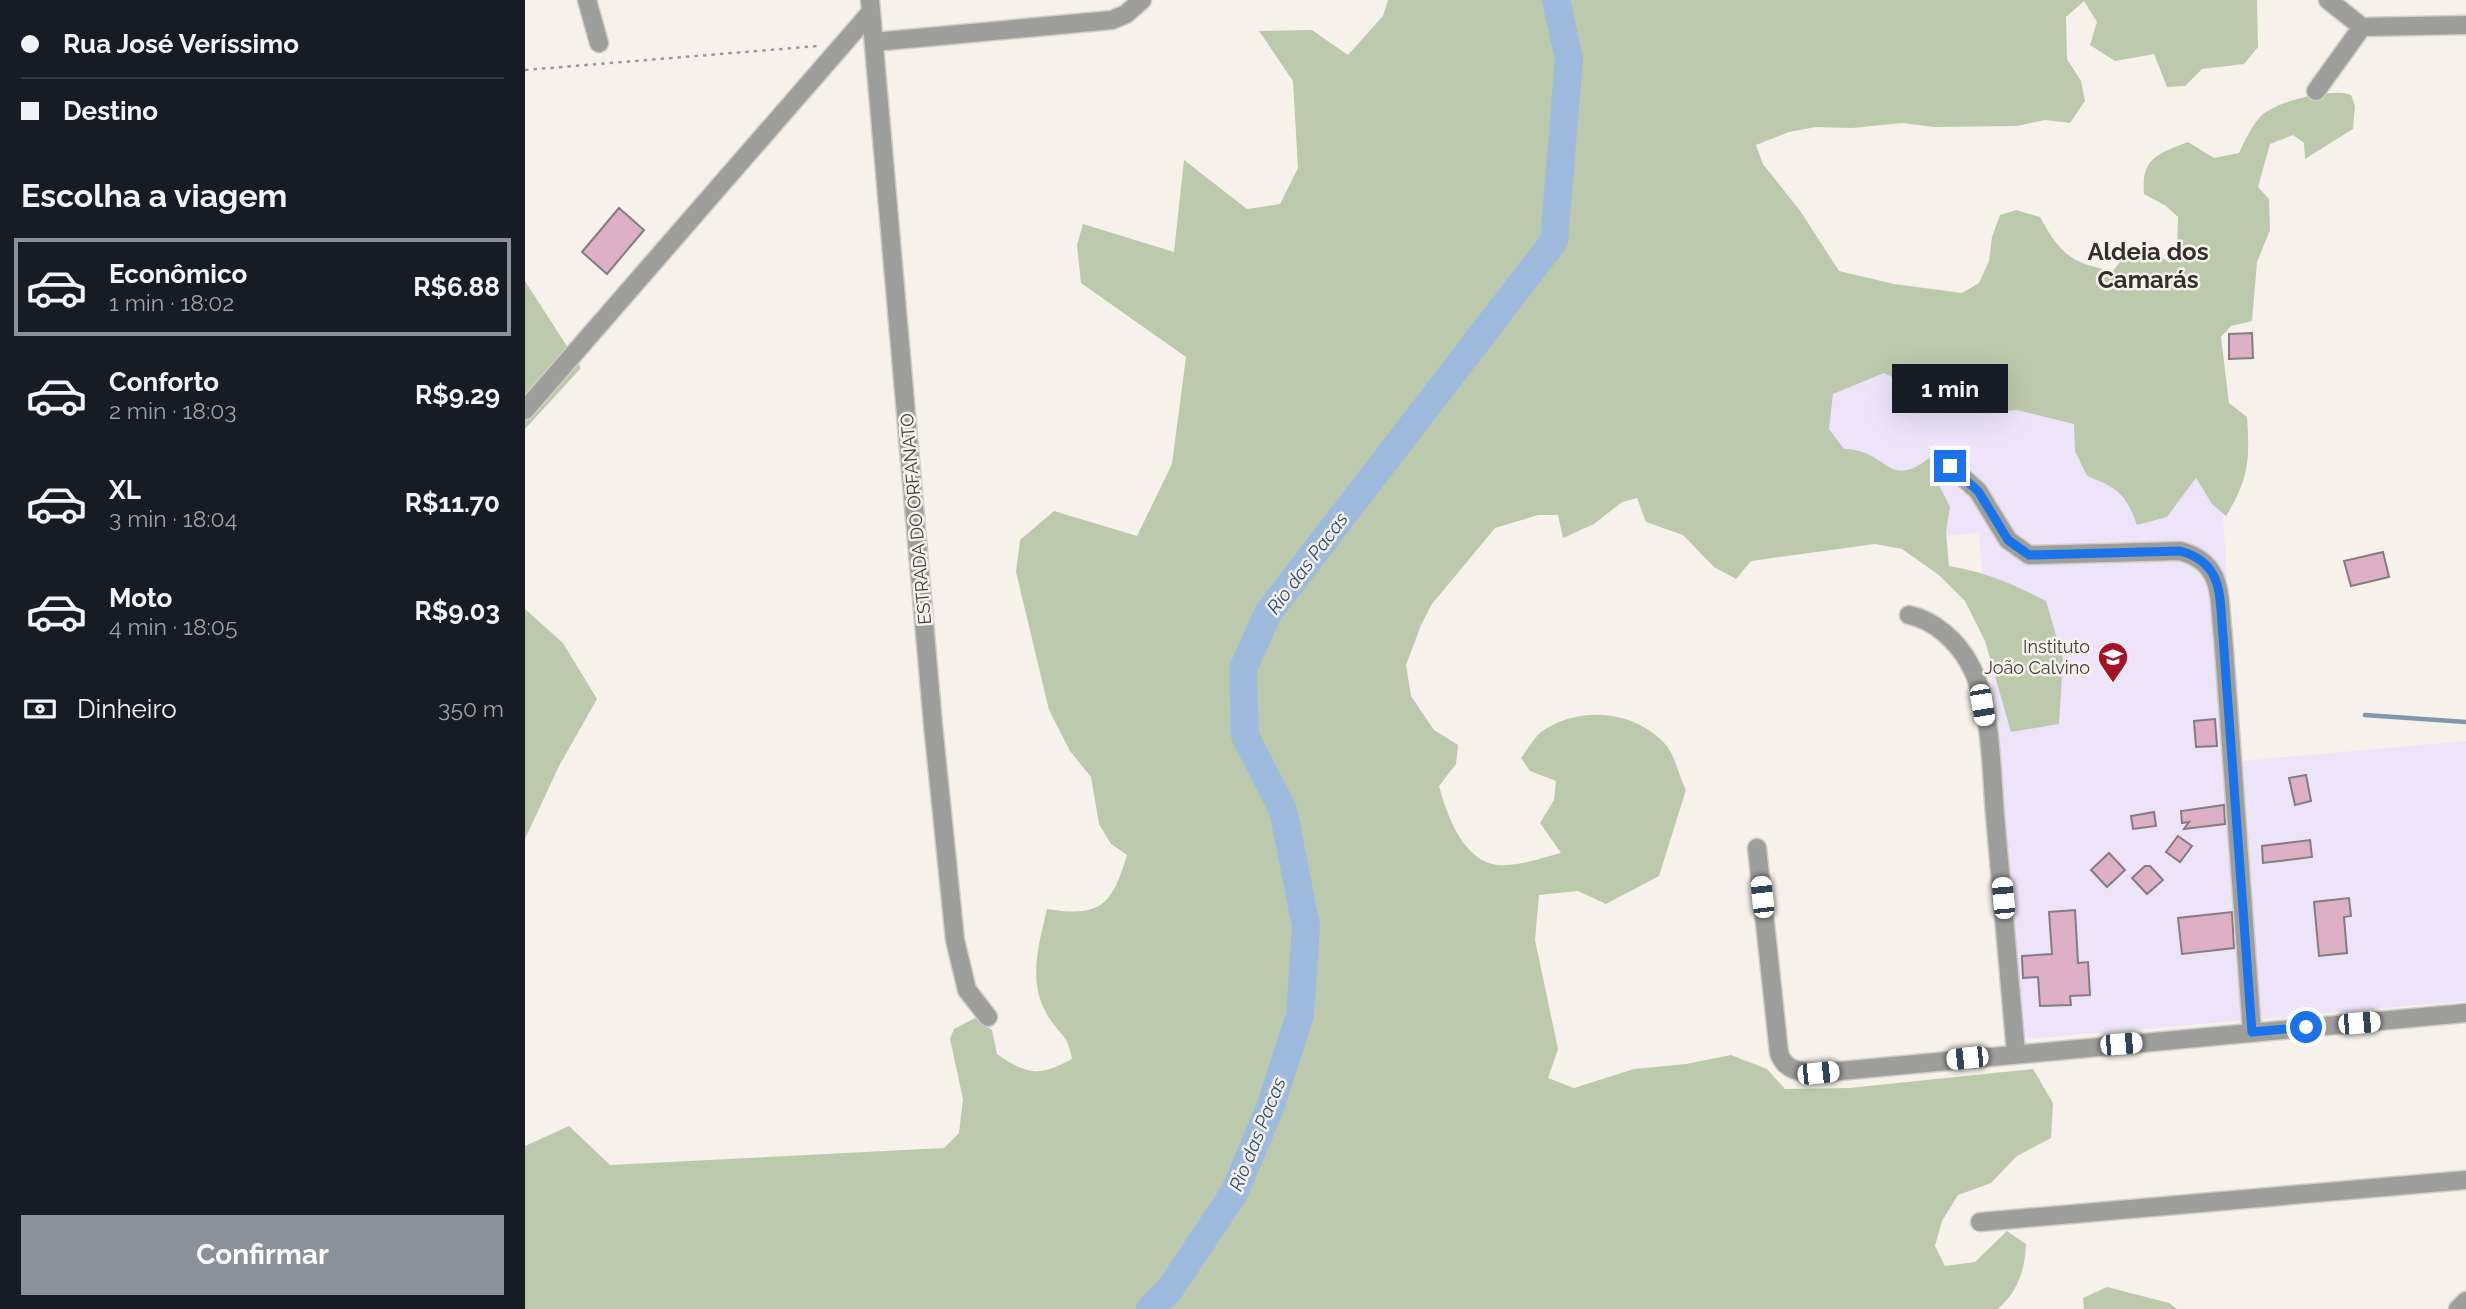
<!DOCTYPE html>
<html lang="pt">
<meta charset="utf-8">
<style>
:root{--surface:#171b24;--page:#242831;--text:#f1f3f6;--muted:#9ea1a6;--line:#363941;--accent:#8c9099}
body{margin:0;font-family:Raleway,sans-serif;background:var(--page);color:var(--text);height:100vh;display:flex;flex-direction:column;font-size:26px;white-space:nowrap}
*{box-sizing:border-box;margin:0}
p{font-size:23px;color:var(--muted)}
.icon{flex:none;width:38px;height:38px;fill:none;stroke:currentColor;stroke-width:2;stroke-linecap:round;stroke-linejoin:round}
.map{position:relative;flex:1;overflow:hidden}
.details{display:flex;flex-direction:column;background:var(--surface);width:525px}
.details>*{flex:none}
.top-card{display:grid;align-content:center;height:154px;padding:0 21px;background:var(--surface)}
.end{position:absolute;width:32px;height:32px;margin:-16px;border:9px solid #1a73e8;background:#fff;box-shadow:0 0 0 4px #fff}
.from{border-radius:50%}
.bubble{position:absolute;height:49px;border-radius:0px;background:var(--surface);box-shadow:0 7px 28px #0002;font-size:23px;font-weight:700;line-height:49px;text-align:center}
.car{position:absolute;width:21px;height:42px;margin:-21px -10px;border-radius:9px;box-shadow:0 0 5px 2px #0007;background:linear-gradient(#fff 24%,#345 0 40%,#fff 0 76%,#345 0 86%,#fff 0)}
.top-card b{display:flex;align-items:center;gap:24px;height:66px;font-size:26px}
.top-card b+b{border-top:2px solid var(--line)}
.top-card i{width:18px;height:18px;background:var(--text)}
ul{padding:0;list-style:none}
li{display:flex;align-items:center;gap:21px;height:98px;margin:0 14px 10px;padding:0 7px;border:4px solid transparent;border-radius:0px}
li div{flex:1}
li b{display:block;font-size:26px}
li em{font-style:normal;font-weight:700}
li.selected{border-color:var(--accent)}
li>.icon{width:63px;height:63px;stroke-width:1.5}
h2{padding:0 21px;font-size:32px;line-height:84px}
.pay{display:flex;align-items:center;gap:18px;height:77px;padding:0 21px;font-size:26px}
.pay p{margin-inline-start:auto}
.action{display:flex;gap:14px;margin-top:auto;padding:14px 21px}
.action a{flex:1;height:80px;border-radius:0px;background:var(--accent);color:#fff;font-size:28px;font-weight:700;line-height:80px;text-align:center}
main{display:flex;flex:1;min-height:0}
.map>svg:first-child{display:block}
.education{fill:#ede4f9}
.green{fill:#bcc9ad}
.lines{fill:none;stroke-linecap:round;stroke-linejoin:round}
.stream{stroke:#8195ad;stroke-width:4.5}
.river{stroke:#9ebbde;stroke-width:28}
.building{fill:#ddb0c6;stroke:#847c80;stroke-width:2}
.minor-casing{stroke:#d1cec8;stroke-width:21}
.path{stroke:#9a9893;stroke-width:2.5;stroke-dasharray:3.5 5;stroke-linecap:butt}
.minor{stroke:#9e9f9c;stroke-width:18}
.route{stroke:#1a73e8;stroke-width:9}
.labels{text-anchor:middle;stroke-width:5;stroke-linejoin:round;paint-order:stroke}
.street-label{font-size:18px;fill:#3e3d3a;stroke:#f6f2eb}
.poi-label{font-size:18px;fill:#3e3d3a;stroke:#f6f2eb;text-anchor:end}
.water-label{font-size:19px;font-style:italic;fill:#264d7b;stroke:#f6f2eb}
.district-label{font-size:24px;font-weight:bold;fill:#322f2a;stroke:#f6f2eb}
</style>
<main>
<section class="details">
<div class="top-card">
<b><i class="from"></i>Rua José Veríssimo</b>
<b><i></i>Destino</b>
</div>
<h2>Escolha a viagem</h2>
<ul>
<li class="selected"><svg class="icon" aria-label="car" viewBox="0 0 24 24"><path d="M5 17H2v-5l4-1 3-4h7l3 4 3 1v5h-3M9 17h6M6 11h13"/><circle cx="7" cy="17" r="2"/><circle cx="17" cy="17" r="2"/></svg><div><b>Econômico</b><p>1 min · 18:02</p></div><em>R$6.88</em></li>
<li><svg class="icon" aria-label="car" viewBox="0 0 24 24"><path d="M5 17H2v-5l4-1 3-4h7l3 4 3 1v5h-3M9 17h6M6 11h13"/><circle cx="7" cy="17" r="2"/><circle cx="17" cy="17" r="2"/></svg><div><b>Conforto</b><p>2 min · 18:03</p></div><em>R$9.29</em></li>
<li><svg class="icon" aria-label="car" viewBox="0 0 24 24"><path d="M5 17H2v-5l4-1 3-4h7l3 4 3 1v5h-3M9 17h6M6 11h13"/><circle cx="7" cy="17" r="2"/><circle cx="17" cy="17" r="2"/></svg><div><b>XL</b><p>3 min · 18:04</p></div><em>R$11.70</em></li>
<li><svg class="icon" aria-label="car" viewBox="0 0 24 24"><path d="M5 17H2v-5l4-1 3-4h7l3 4 3 1v5h-3M9 17h6M6 11h13"/><circle cx="7" cy="17" r="2"/><circle cx="17" cy="17" r="2"/></svg><div><b>Moto</b><p>4 min · 18:05</p></div><em>R$9.03</em></li>
</ul>
<div class="pay"><svg class="icon" aria-label="cash" viewBox="0 0 24 24"><path d="M3 7h18v10H3z"/><circle cx="12" cy="12" r="2"/></svg>Dinheiro<p>350 m</p></div>
<div class="action"><a>Confirmar</a></div>
</section>
<div class="map">
<svg width="1941" height="1309" viewBox="0 0 1941 1309">
<rect width="100%" height="100%" fill="#f6f2eb"/>
<path class="education" d="M1683,271L1705,627L1716,761L1941,741V1001L1503,1039L1497,1032L1454,533L1269,550L1250,322Z"/>
<path class="green" d="M863,0H1732L1733,47L1719,64L1677,69L1660,86L1642,87L1629,54L1590,61L1565,45L1572,22L1559,1L1541,17L1542,59L1556,81L1560,101L1545,123L1520,120L1492,126L1409,127L1377,123L1327,128L1291,127L1264,132L1231,145L1238,164L1276,212L1314,271L1369,284L1437,293L1454,283L1464,261L1467,237L1475,215L1491,210L1515,217C1536,255 1546,263 1588,271L1603,251L1626,250L1645,263L1652,253L1653,217L1641,206L1619,194C1616,158 1632,154 1663,142L1689,158L1714,153C1720,140 1727,125 1737,115C1753,101 1807,87 1826,95L1830,106L1828,129L1780,159L1779,143L1768,135L1745,144L1733,187L1744,199L1745,230L1732,262L1727,321L1706,326L1696,337L1704,403L1722,417C1725,459 1724,479 1701,516L1687,504L1671,478L1642,517L1612,525C1601,494 1593,488 1562,476L1550,451L1549,424L1492,410L1458,413L1438,393L1411,414L1387,387L1359,373L1308,394L1304,429L1319,449C1362,449 1363,491 1404,458L1424,461L1415,487L1425,507L1421,532L1424,566C1460,572 1488,584 1521,601L1538,659L1534,724L1486,732L1460,641L1440,601L1414,575L1377,549L1350,544L1226,561L1211,579L1189,567L1158,535L1121,522L1112,498L1097,502L1069,524L1038,538L1033,515H1013L970,528L907,604L896,625L881,665L886,696L909,730L933,745L931,764L914,786C921,812 936,856 967,864C987,869 1016,858 1036,853L1015,823L1029,800L1031,781L1005,771L996,758C1002,750 1009,738 1016,732C1054,705 1110,710 1141,745C1150,755 1154,777 1161,790L1134,876L1081,904L1053,891L1014,895L1010,940L1033,1049L1023,1078L1049,1088L1109,1069L1161,1064L1206,1055L1242,1069L1260,1089L1324,1088L1508,1069L1528,1103L1526,1138L1492,1156L1466,1183L1433,1195L1417,1221L1410,1246L1420,1266L1450,1262L1482,1231L1501,1244C1500,1270 1493,1291 1473,1309H0V1146L44,1126L85,1165L419,1148L434,1133L438,1099L425,1039L429,1029L450,1018L467,1030L472,1054C502,1075 514,1077 547,1059C542,1035 540,1040 527,1022C501,987 513,948 522,909C577,918 587,904 602,855L586,844L574,824L566,777L545,751L524,710L491,572L495,540L529,511L612,536L647,464L661,357L556,283L552,245L558,224L649,252L659,160L722,209L755,204L773,168L768,81L734,31L787,30L823,55L858,16Z
M0,281L56,368L0,429Z
M0,609L38,643L72,699L34,766L0,839Z
M1582,1287L1644,1303L1652,1309H1559L1558,1298Z"/>
<g class="lines">
<path class="stream" d="M1840,715L1941,722"/>
<path class="river" d="M625,1309L645,1289L709,1193L745,1108L775,1015L781,926L758,810L720,736L718,669L743,613L1029,241L1044,59L1031,0"/>
</g>
<path class="building" d="M94,208L119,230L82,274L57,252Z
M1727,333L1728,358L1704,359V334Z
M1858,552L1864,577L1826,586L1819,561Z
M1690,719L1692,746L1671,747L1669,721Z
M1781,775L1786,801L1770,805L1764,778Z
M1699,805L1700,824L1659,829L1664,822L1657,823L1656,811Z
M1629,812L1631,826L1608,829L1606,816Z
M1653,836L1667,846L1655,862L1641,852Z
M1785,840L1787,857L1738,863L1737,846Z
M1584,853L1600,870L1582,887L1566,870Z
M1620,866H1625L1638,880L1622,894L1607,878Z
M1824,898L1826,916L1819,917L1822,953L1794,956L1789,902Z
M1550,910L1553,963L1563,962L1565,995L1545,996L1546,1005L1515,1006L1513,977L1498,978L1497,956L1527,954L1524,912Z
M1707,912L1709,948L1657,954L1653,918Z"/>
<g class="lines">
<g class="minor-casing">
<path id="minor" d="M62,0L74,43
M345,0L408,725L430,940L442,990L463,1017
M1803,0L1837,27
M349,42L587,20L601,14L617,0
M1791,91L1837,27L1941,25
M0,410L346,12
M1425,466L1453,491L1483,540L1504,555L1655,551C1700,563 1693,597 1698,636L1727,1032
M1384,615C1409,620 1432,641 1444,663C1467,703 1466,770 1470,815C1477,894 1484,974 1491,1053
M1232,848L1254,1053C1260,1071 1275,1072 1293,1073L1941,1013
M1455,1222L1941,1180
M1933,1309L1941,1301"/>
</g>
<path class="path" d="M0,70L293,46"/>
<use href="#minor" class="minor"/>
</g>
<g class="lines">
<path class="route" d="M1425,466L1453,491L1483,540L1504,555L1655,551C1700,563 1694,598 1698,636L1727,1032L1781,1027"/>
</g>
<defs>
<g id="university-pin" transform="scale(1.575)"><path d="M0 17L-7.5 6A9.5 9.5 0 1 1 7.5 6Z" fill="#a81025" stroke="#f6f2eb"/><path d="M0-5L7-2L0 1L-7-2ZM-4 1L0 2.5L4 1V4Q0 6-4 4Z" fill="#fff"/></g>
</defs>
<g fill-rule="evenodd">
<use href="#university-pin" x="1588" y="657"/>
</g>
<g class="labels">
<g class="street-label">
<text transform="translate(391 519) rotate(-95)" y="6">ESTRADA DO ORFANATO</text>
</g>
<g class="poi-label">
<text x="1565" y="653">Instituto<tspan x="1565" dy="21">João Calvino</tspan></text>
</g>
<g class="water-label">
<text transform="translate(782 563) rotate(-53)" y="7">Rio das Pacas</text>
<text transform="translate(732 1134) rotate(-68)" y="7">Rio das Pacas</text>
</g>
<g class="district-label">
<text x="1623" y="260">Aldeia dos<tspan x="1623" dy="28">Camarás</tspan></text>
</g>
</g>
</svg>
<i class="end from" style="left:1781px;top:1027px"></i>
<i class="end" style="left:1425px;top:466px"></i>
<div class="bubble" style="left:1367px;top:364px;width:116px">1 min</div>
<i class="car" style="left:1457px;top:705px;rotate:170deg"></i>
<i class="car" style="left:1237px;top:897px;rotate:354deg"></i>
<i class="car" style="left:1478px;top:898px;rotate:355deg"></i>
<i class="car" style="left:1834px;top:1023px;rotate:85deg"></i>
<i class="car" style="left:1596px;top:1044px;rotate:85deg"></i>
<i class="car" style="left:1442px;top:1058px;rotate:264deg"></i>
<i class="car" style="left:1293px;top:1073px;rotate:84deg"></i>
</div>
</main>
